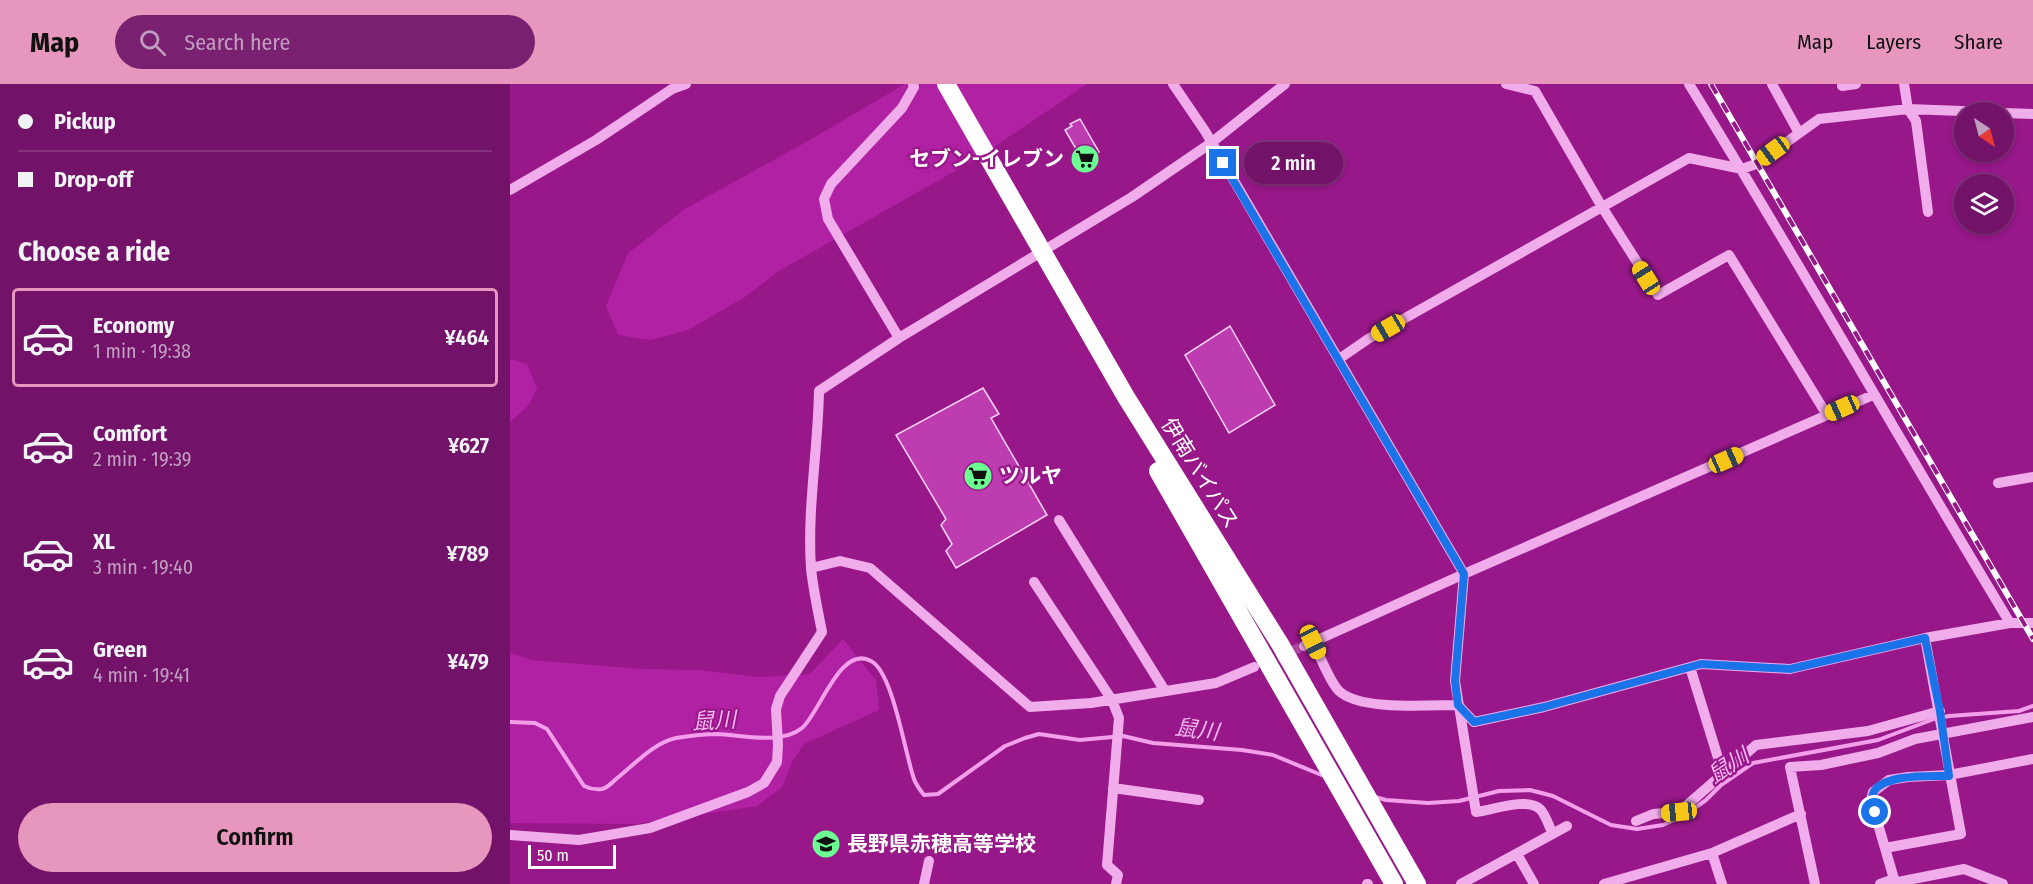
<!DOCTYPE html>
<meta charset="utf-8">
<style>
:root{--surface:#721268;--page:#7a2071;--text:#f1f3f6;--muted:#c19ec0;--line:#84327c;--accent:#e797bd}
body{margin:0;font-family:"Fira Sans Condensed","Noto Sans JP",sans-serif;background:var(--page);color:var(--text);height:100vh;display:flex;flex-direction:column;font-size:22px;white-space:nowrap}
*{box-sizing:border-box;margin:0}
p{font-size:20px;color:var(--muted)}
.icon{flex:none;width:33px;height:33px;fill:none;stroke:currentColor;stroke-width:2;stroke-linecap:round;stroke-linejoin:round}
.map{position:relative;flex:1;overflow:hidden}
.side{display:flex;flex-direction:column;background:var(--surface);width:510px}
.side>*{flex:none}
.top-card{display:grid;align-content:center;height:132px;padding:0 18px;background:var(--surface)}
.needle{width:39px;rotate:144deg}
.controls{position:absolute;left:1444px;top:18px;display:grid;gap:12px}
.controls a{display:grid;place-items:center;width:60px;height:60px;border-radius:50%;background:var(--surface);box-shadow:0 3px 9px #0003,0 0 0 2px var(--line);font-size:30px}
.scale{position:absolute;left:18px;bottom:15px;width:88px;box-sizing:border-box;padding-left:6px;border:3px solid #fff;border-top:0;font-size:16px;line-height:21px;white-space:nowrap;color:#fff;-webkit-text-stroke:4px #98188a;paint-order:stroke}
.end{position:absolute;width:27px;height:27px;margin:-14px;border:8px solid #1a73e8;background:#fff;box-shadow:0 0 0 3px #fff}
.from{border-radius:50%}
.bubble{position:absolute;height:42px;border-radius:21px;background:var(--surface);box-shadow:0 3px 9px #0003,0 0 0 2px var(--line);font-size:20px;font-weight:600;line-height:42px;text-align:center}
.car{position:absolute;width:18px;height:36px;margin:-18px -9px;border-radius:8px;box-shadow:0 0 4px 2px #0007;background:linear-gradient(#f5c518 24%,#345 0 40%,#f5c518 0 76%,#345 0 86%,#f5c518 0)}
.top-card b{display:flex;align-items:center;gap:21px;height:57px;font-size:22px}
.top-card b+b{border-top:2px solid var(--line)}
.top-card i{width:15px;height:15px;background:var(--text)}
ul{padding:0;list-style:none}
li{display:flex;align-items:center;gap:18px;height:99px;margin:0 12px 9px;padding:0 6px;border:3px solid transparent;border-radius:6px}
li div{flex:1}
li b{display:block;font-size:22px}
li em{font-style:normal;font-weight:600}
li.selected{border-color:var(--accent)}
li>.icon{width:54px;height:54px;stroke-width:1.5}
h2{padding:0 18px;font-size:27px;line-height:72px}
.primary-button{display:flex;gap:12px;margin-top:auto;padding:12px 18px}
.primary-button a{flex:1;height:69px;border-radius:36px;background:var(--accent);color:#111;font-size:24px;font-weight:600;line-height:69px;text-align:center}
header{display:flex;align-items:center;gap:36px;box-sizing:border-box;height:84px;padding:0 30px;background:var(--accent);color:#111}
header strong{font-size:28px}
nav{display:flex;gap:33px;margin-inline-start:auto;font-size:21px}
.search{width:420px;height:54px;background:var(--page);display:flex;align-items:center;gap:15px;box-sizing:border-box;padding:0 21px;border-radius:33px;color:var(--muted);font-size:22px}
main{display:flex;flex:1;min-height:0}
.map>svg:first-child{display:block}
.green{fill:#b121a4}
.lines{fill:none;stroke-linecap:round;stroke-linejoin:round}
.stream{stroke:#f39fec;stroke-width:4}
.building{fill:#bd3db1;stroke:#fcd3f8;stroke-width:1.5}
.minor-tunnel{stroke:#ad46a1;stroke-width:10;stroke-dasharray:10 5;stroke-linecap:butt}
.minor{stroke:#f1aceb;stroke-width:10}
.highway{stroke:#fff;stroke-width:18}
.rail-casing{stroke:#fff;stroke-width:6}
.rail{stroke:#98188a;stroke-width:4;stroke-dasharray:11;stroke-linecap:butt}
.route{stroke:#1a73e8;stroke-width:8}
.labels{text-anchor:middle;stroke-width:4.5;stroke-linejoin:round;paint-order:stroke}
.poi-label{font-size:21px;font-weight:bold;fill:#fff;stroke:#98188a;text-anchor:start}
.street-label{font-size:21px;fill:#fff;stroke:#98188a}
.water-label{font-size:22px;font-style:italic;fill:#f8b9f2;stroke:#98188a}
</style>
<header>
<strong>Map</strong>
<div class="search"><svg class="icon" aria-label="search" viewBox="0 0 24 24"><circle cx="10" cy="10" r="6"/><path d="M15 15l6 6"/></svg>Search here</div>
<nav><a>Map</a><a>Layers</a><a>Share</a></nav>
</header>
<main>
<section class="side">
<div class="top-card">
<b><i class="from"></i>Pickup</b>
<b><i></i>Drop-off</b>
</div>
<h2>Choose a ride</h2>
<ul>
<li class="selected"><svg class="icon" aria-label="car" viewBox="0 0 24 24"><path d="M5 17H2v-5l4-1 3-4h7l3 4 3 1v5h-3M9 17h6M6 11h13"/><circle cx="7" cy="17" r="2"/><circle cx="17" cy="17" r="2"/></svg><div><b>Economy</b><p>1 min · 19:38</p></div><em>¥464</em></li>
<li><svg class="icon" aria-label="car" viewBox="0 0 24 24"><path d="M5 17H2v-5l4-1 3-4h7l3 4 3 1v5h-3M9 17h6M6 11h13"/><circle cx="7" cy="17" r="2"/><circle cx="17" cy="17" r="2"/></svg><div><b>Comfort</b><p>2 min · 19:39</p></div><em>¥627</em></li>
<li><svg class="icon" aria-label="car" viewBox="0 0 24 24"><path d="M5 17H2v-5l4-1 3-4h7l3 4 3 1v5h-3M9 17h6M6 11h13"/><circle cx="7" cy="17" r="2"/><circle cx="17" cy="17" r="2"/></svg><div><b>XL</b><p>3 min · 19:40</p></div><em>¥789</em></li>
<li><svg class="icon" aria-label="car" viewBox="0 0 24 24"><path d="M5 17H2v-5l4-1 3-4h7l3 4 3 1v5h-3M9 17h6M6 11h13"/><circle cx="7" cy="17" r="2"/><circle cx="17" cy="17" r="2"/></svg><div><b>Green</b><p>4 min · 19:41</p></div><em>¥479</em></li>
</ul>
<div class="primary-button"><a>Confirm</a></div>
</section>
<div class="map">
<svg width="1523" height="800" viewBox="0 0 1523 800">
<rect width="100%" height="100%" fill="#98188a"/>
<path class="green" d="M395,0H577L468,74L269,187L235,213L178,246L141,256L108,251L96,222L118,169L175,125L298,57Z
M0,275L17,280L27,304L19,321L0,338Z
M333,555L366,596L369,626L294,660L282,678L272,703L247,722L127,740L0,739V568L20,576L133,585L188,586L250,593L300,590Z"/>
<g class="lines">
<path class="stream" d="M0,638L25,639L37,645L74,702C80,705 85,706 92,705C97,704 102,699 106,695C124,681 143,659 166,654C179,652 194,650 207,650C232,651 271,661 292,644C310,629 330,560 361,577C383,588 395,670 404,695C406,701 410,706 414,711L428,710L495,662L515,654L529,650L570,656L613,652L643,659L732,666L763,671L814,692
M865,713L876,716L918,719L949,717L989,707L1020,706L1043,712L1101,741L1127,745L1153,741L1175,731L1196,716L1211,701L1243,679L1368,656L1424,635L1439,632L1509,627L1523,622"/>
</g>
<path class="building" d="M570,35L589,68L573,77L555,46L562,42L560,40Z
M720,242L765,321L719,349L675,271Z
M473,304L489,330L481,334L537,431L446,484L436,467L442,460L431,441L436,435L386,351Z"/>
<g class="lines">
<path class="minor-tunnel" d="M753,579L794,562"/>
<path class="minor" d="M663,0L695,47L954,490L794,562
M996,0L1025,7L1092,123L1148,211L1219,171L1317,331
M1179,0C1289,178 1392,360 1500,539
M1262,0L1289,49
M1332,0V2L1346,0
M1394,0L1398,25L1406,37L1418,128
M1494,29L1523,30
M0,106L86,56L162,5L176,0
M389,254L318,135L314,115L321,100L392,24L404,3L403,0
M829,275L858,255L1179,74L1232,85L1246,80L1309,35L1398,25L1478,28
M1488,399L1523,393
M549,436L655,607
M301,484L330,477L360,484L520,623L581,619L706,599L744,583
M524,498L602,616L609,634L597,781L608,791L606,800
M803,558C810,571 819,597 829,607C850,627 920,621 948,621L964,638L1034,623L1191,580L1280,585L1415,554L1500,539H1523
M1180,583L1213,690
M603,704L689,716
M1126,737L1143,730L1169,728L1246,661L1358,647L1430,627
M1043,750C1039,743 1036,731 1030,725C1016,713 983,726 966,728L945,597L954,490L1363,311
M0,751L69,756L140,744L238,708L254,699L267,678L268,661L266,625L270,612L312,548C308,527 303,505 301,484C297,425 308,366 309,307L389,254L622,113L701,59L775,0
M1375,764L1451,750L1415,554
M1202,769L1212,800
M1007,770L1024,800
M1388,798L1454,785L1493,800
M414,800L419,777
M857,800H858
M951,800L1057,742
M1094,800L1202,769L1291,730
M1305,800L1280,683L1311,681L1368,669L1405,655L1523,633
M1370,800L1384,795
M1389,800L1384,795L1361,716L1363,708L1379,696L1398,693L1439,691L1523,675"/>
<path class="highway" d="M436,0L616,313L770,560L907,800
M648,387L884,800"/>
<g class="rail-casing">
<path id="rail" d="M1201,0L1523,555"/>
</g>
<use href="#rail" class="rail"/>
</g>
<g class="lines">
<path class="route" d="M713,79L954,490L945,597L948,621L964,638L1034,623L1191,580L1280,585L1415,554L1430,627L1439,692C1421,692 1364,689 1362,714C1361,719 1364,724 1365,728"/>
</g>
<defs>
<g id="supermarket-disc" transform="scale(1.5)"><circle r="9.5" fill="#6cff92" stroke="#98188a"/><path d="M-6-5.5h2.5l.6 2H6L4.5 2H-2.5L-4.4-4H-6ZM-1.5 3.2a1.3 1.3 0 1 0 .1 0ZM3 3.2a1.3 1.3 0 1 0 .1 0Z" fill="#111"/></g>
<g id="school-disc" transform="scale(1.5)"><circle r="9.5" fill="#6cff92" stroke="#98188a"/><path d="M0-5L7-2L0 1L-7-2ZM-4 1L0 2.5L4 1V4Q0 6-4 4Z" fill="#111"/></g>
</defs>
<g fill-rule="evenodd">
<use href="#supermarket-disc" x="575" y="75"/>
<use href="#supermarket-disc" x="468" y="392"/>
<use href="#school-disc" x="316" y="760"/>
</g>
<g class="labels">
<g class="poi-label">
<text x="554" y="82" text-anchor="end">セブン-イレブン</text>
<text x="489" y="399">ツルヤ</text>
<text x="337" y="767">長野県赤穂高等学校</text>
</g>
<g class="street-label">
<text transform="translate(690 389) rotate(58)" y="7">伊南バイパス</text>
</g>
<g class="water-label">
<text transform="translate(204 636) rotate(-3)" y="8">鼠川</text>
<text transform="translate(687 645) rotate(7)" y="8">鼠川</text>
<text transform="translate(1218 681) rotate(-33)" y="8">鼠川</text>
</g>
</g>
</svg>
<div class="controls">
<a><svg class="needle" viewBox="-14 -14 28 28"><path d="M0-13l5 13h-10z" fill="#e53935"/><path d="M0 13l5-13h-10z" fill="#c19ec0"/></svg></a>
<a><svg class="icon" aria-label="layers" viewBox="0 0 24 24"><path d="M12 4l9 5-9 5-9-5zM3 14l9 5 9-5"/></svg></a>
</div>
<div class="scale">50 m</div>
<i class="end from" style="left:1365px;top:728px"></i>
<i class="end" style="left:713px;top:79px"></i>
<div class="bubble" style="left:734px;top:58px;width:99px">2 min</div>
<i class="car" style="left:1263px;top:67px;rotate:234deg"></i>
<i class="car" style="left:1136px;top:194px;rotate:328deg"></i>
<i class="car" style="left:878px;top:244px;rotate:240deg"></i>
<i class="car" style="left:1332px;top:324px;rotate:246deg"></i>
<i class="car" style="left:1216px;top:376px;rotate:66deg"></i>
<i class="car" style="left:803px;top:558px;rotate:154deg"></i>
<i class="car" style="left:1169px;top:728px;rotate:264deg"></i>
</div>
</main>
